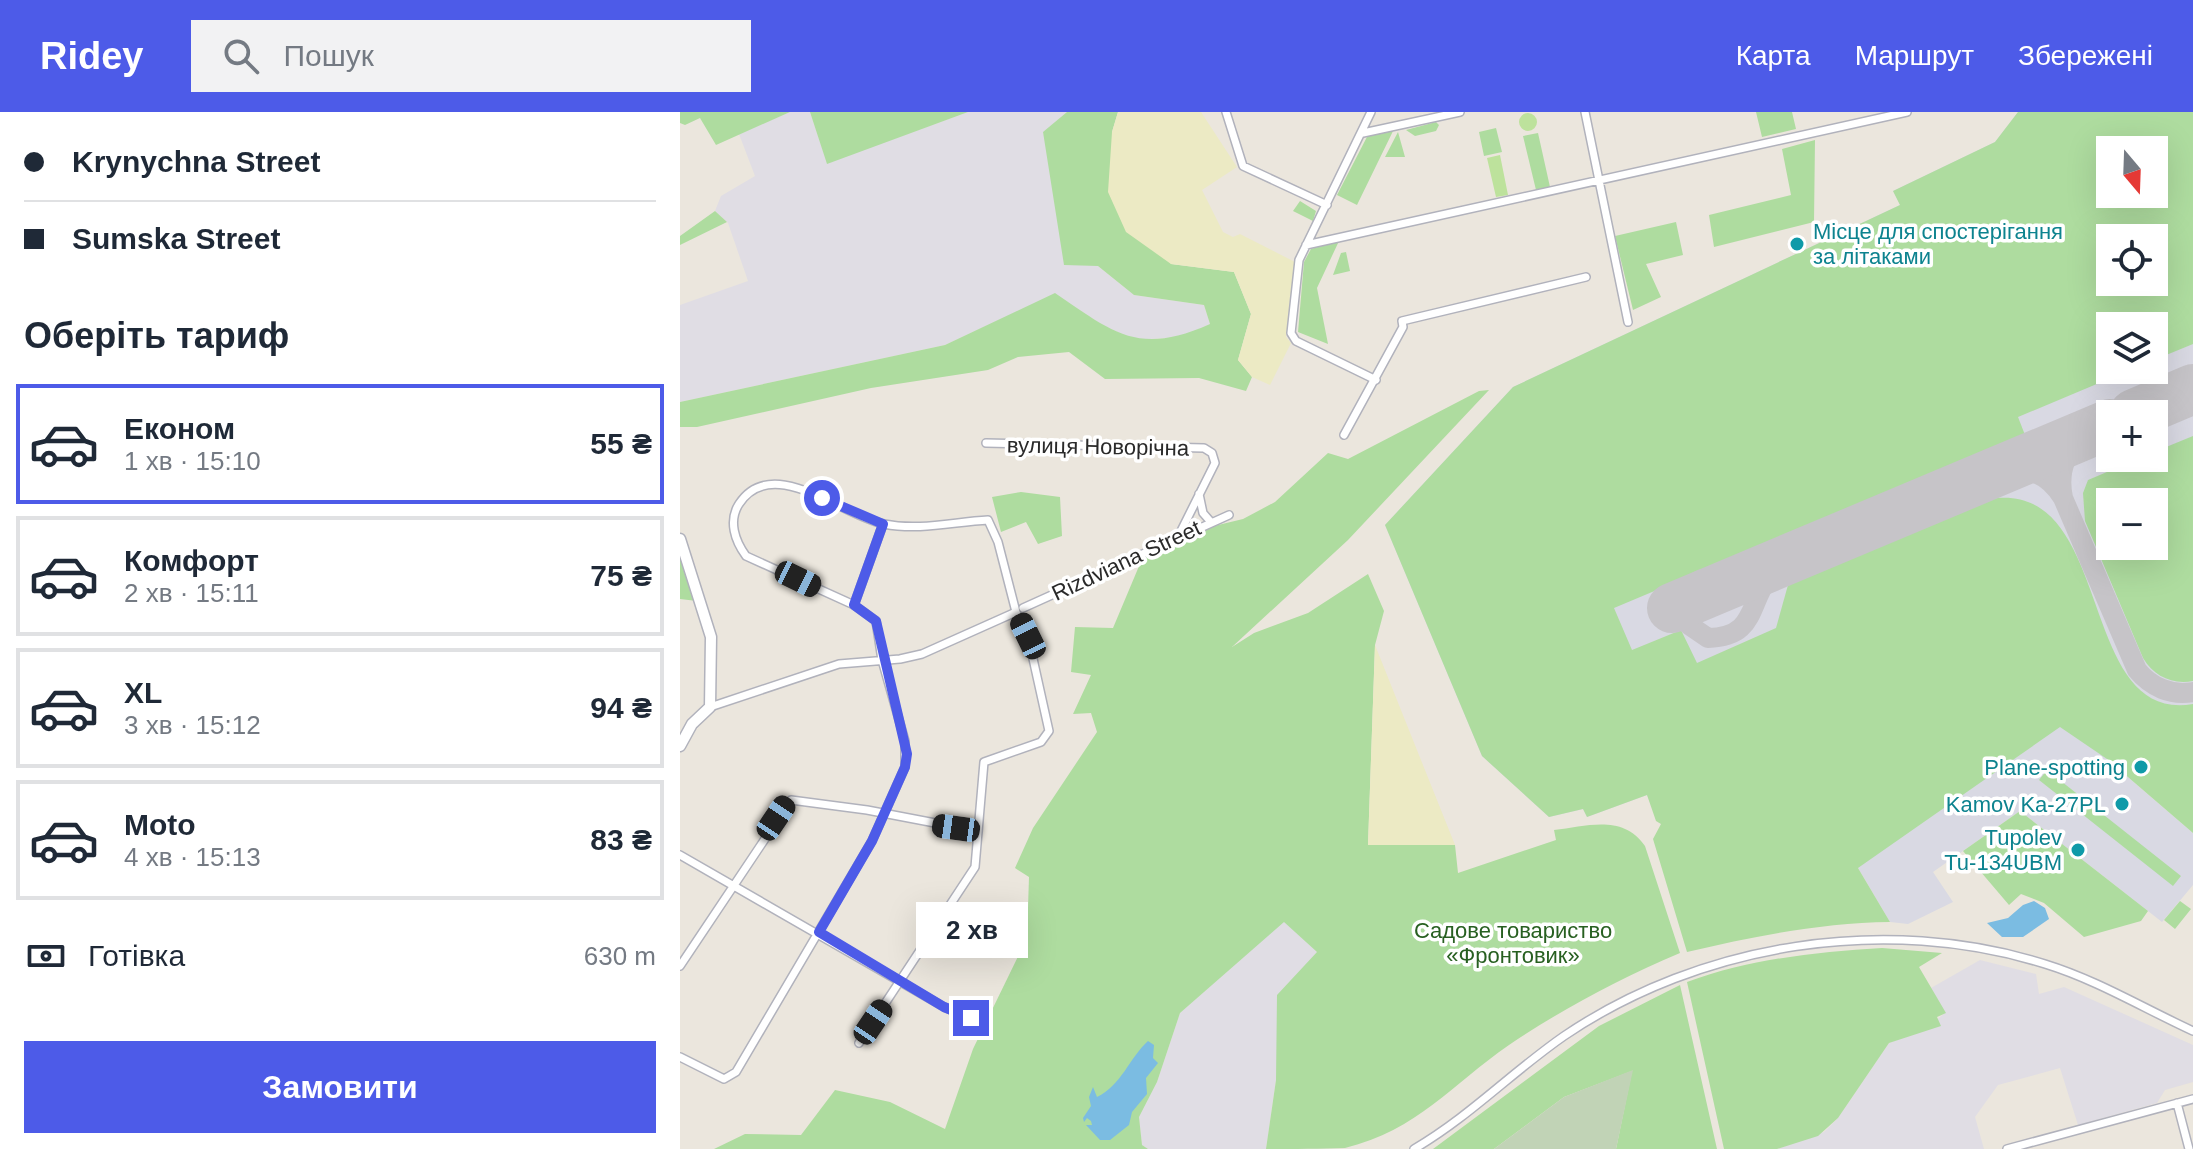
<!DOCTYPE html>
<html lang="uk">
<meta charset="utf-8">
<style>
:root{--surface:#fff;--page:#f2f2f3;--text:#1f2937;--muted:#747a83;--line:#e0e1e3;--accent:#4d5be8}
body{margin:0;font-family:Arial,sans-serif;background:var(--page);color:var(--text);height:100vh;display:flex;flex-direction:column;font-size:30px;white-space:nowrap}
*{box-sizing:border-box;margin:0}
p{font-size:26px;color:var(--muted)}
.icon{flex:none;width:44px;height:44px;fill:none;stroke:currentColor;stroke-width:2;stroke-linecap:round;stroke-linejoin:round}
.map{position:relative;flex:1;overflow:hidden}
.side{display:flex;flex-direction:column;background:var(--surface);width:680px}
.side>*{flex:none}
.top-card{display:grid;align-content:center;height:176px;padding:0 24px;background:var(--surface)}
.needle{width:52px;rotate:161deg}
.buttons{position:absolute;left:1416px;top:24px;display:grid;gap:16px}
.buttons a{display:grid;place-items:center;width:72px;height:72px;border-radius:0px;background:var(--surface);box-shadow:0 8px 32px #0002;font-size:40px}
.end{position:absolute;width:36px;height:36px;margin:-18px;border:10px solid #4d5be8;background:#fff;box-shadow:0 0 0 4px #fff}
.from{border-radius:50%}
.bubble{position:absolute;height:56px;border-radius:0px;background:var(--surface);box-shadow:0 8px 32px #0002;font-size:26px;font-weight:700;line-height:56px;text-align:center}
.car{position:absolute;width:24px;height:48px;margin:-24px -12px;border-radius:10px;box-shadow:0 0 6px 2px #0007;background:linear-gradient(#222 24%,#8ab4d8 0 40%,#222 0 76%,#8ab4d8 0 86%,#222 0)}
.top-card b{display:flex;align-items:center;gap:28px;height:76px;font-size:30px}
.top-card b+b{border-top:2px solid var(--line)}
.top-card i{width:20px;height:20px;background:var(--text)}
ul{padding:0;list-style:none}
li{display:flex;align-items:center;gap:24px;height:120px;margin:0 16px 12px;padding:0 8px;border:4px solid var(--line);border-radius:0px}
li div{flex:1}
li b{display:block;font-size:30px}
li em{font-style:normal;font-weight:700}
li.selected{border-color:var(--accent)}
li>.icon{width:72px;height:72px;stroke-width:1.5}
h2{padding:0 24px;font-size:36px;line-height:96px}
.pay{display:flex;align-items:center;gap:20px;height:88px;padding:0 24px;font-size:30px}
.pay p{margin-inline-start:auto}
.button{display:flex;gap:16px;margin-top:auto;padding:16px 24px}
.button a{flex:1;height:92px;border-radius:0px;background:var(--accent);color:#fff;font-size:32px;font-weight:700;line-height:92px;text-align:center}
header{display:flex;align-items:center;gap:48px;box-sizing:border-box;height:112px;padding:0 40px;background:var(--accent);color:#fff}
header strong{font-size:38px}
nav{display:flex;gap:44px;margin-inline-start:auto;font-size:28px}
.search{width:560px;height:72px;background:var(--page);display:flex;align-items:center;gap:20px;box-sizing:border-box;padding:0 28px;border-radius:0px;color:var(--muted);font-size:30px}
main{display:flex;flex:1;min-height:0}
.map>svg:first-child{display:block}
.industrial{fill:#e0dde4}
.airport{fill:#d9d9e3;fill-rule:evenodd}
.green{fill:#aedc9f;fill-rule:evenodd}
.sand{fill:#eceac4}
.cemetery{fill:#c1d3b6}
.pitch{fill:#bde29c}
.water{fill:#7bbce2}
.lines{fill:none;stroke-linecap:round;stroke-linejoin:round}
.taxiway{stroke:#c6c4c8;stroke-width:20}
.runway{stroke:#c6c4c8;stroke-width:50}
.street-casing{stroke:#b1b2bc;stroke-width:10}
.secondary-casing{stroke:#b1b2bc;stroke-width:13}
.street{stroke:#fff;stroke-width:7}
.secondary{stroke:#fff;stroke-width:10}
.route{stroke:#4d5be8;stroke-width:10}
.culture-dot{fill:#0f9aa8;stroke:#fff;stroke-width:3}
.labels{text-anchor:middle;stroke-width:7;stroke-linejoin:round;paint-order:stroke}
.culture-label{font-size:22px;fill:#0d838f;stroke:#fff;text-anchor:end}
.street-label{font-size:22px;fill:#2a2a2a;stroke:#fff}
.park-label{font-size:22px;fill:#286021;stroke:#fff}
</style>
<header>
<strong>Ridey</strong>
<div class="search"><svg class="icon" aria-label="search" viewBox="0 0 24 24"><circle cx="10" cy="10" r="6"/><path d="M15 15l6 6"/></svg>Пошук</div>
<nav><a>Карта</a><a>Маршрут</a><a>Збережені</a></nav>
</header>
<main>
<section class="side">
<div class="top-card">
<b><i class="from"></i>Krynychna Street</b>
<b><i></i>Sumska Street</b>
</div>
<h2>Оберіть тариф</h2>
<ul>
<li class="selected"><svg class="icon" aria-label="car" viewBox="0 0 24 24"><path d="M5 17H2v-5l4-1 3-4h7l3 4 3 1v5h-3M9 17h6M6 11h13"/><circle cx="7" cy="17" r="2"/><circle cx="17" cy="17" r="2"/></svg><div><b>Економ</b><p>1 хв · 15:10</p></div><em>55 ₴</em></li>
<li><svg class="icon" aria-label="car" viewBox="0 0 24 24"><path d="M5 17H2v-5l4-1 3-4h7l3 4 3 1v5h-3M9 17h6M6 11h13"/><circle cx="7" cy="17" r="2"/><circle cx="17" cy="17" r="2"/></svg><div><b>Комфорт</b><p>2 хв · 15:11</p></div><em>75 ₴</em></li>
<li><svg class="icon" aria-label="car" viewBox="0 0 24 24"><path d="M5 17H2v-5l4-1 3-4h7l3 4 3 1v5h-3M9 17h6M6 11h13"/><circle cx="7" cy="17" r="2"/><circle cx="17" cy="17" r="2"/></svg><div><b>XL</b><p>3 хв · 15:12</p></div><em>94 ₴</em></li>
<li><svg class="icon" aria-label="car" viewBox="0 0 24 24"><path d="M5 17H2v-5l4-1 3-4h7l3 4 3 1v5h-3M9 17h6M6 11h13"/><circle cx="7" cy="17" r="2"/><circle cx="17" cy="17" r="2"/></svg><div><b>Moto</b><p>4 хв · 15:13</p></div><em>83 ₴</em></li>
</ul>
<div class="pay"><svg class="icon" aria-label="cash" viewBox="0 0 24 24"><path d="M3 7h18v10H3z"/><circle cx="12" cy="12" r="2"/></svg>Готівка<p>630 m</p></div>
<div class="button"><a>Замовити</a></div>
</section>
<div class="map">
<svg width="1513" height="1037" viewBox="0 0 1513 1037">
<rect width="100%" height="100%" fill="#ebe6dd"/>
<path class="industrial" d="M110,0H130L147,51L288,0H387L363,21L418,154L454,183L524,193L530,212L501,225L455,228L422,213L375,182L265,233L0,290V193L68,169L48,111L35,99L41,84L75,64L59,22Z
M604,809L637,840L596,968L586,1037H468L462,1033L459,1005L477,970L500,901Z
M1300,848L1356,862L1359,882L1384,875L1513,933V970L1485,978L1477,991L1398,1013L1380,956L1318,973L1295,1005L1304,1037H1097L1144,1020L1158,1006L1209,931L1244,918L1265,901L1251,876Z"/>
<path class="airport" d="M1338,0H1513V625L1428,648L1513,721V773L1482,810L1340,699L1253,760L1273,790L1228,812L1210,810L1178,756L1044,688L979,711L967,683L907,705L903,697L869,705L802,644L705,413L833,275L1220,93L1213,79L1315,30ZM1430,38H1474V82H1430ZM1430,126H1474V170H1430ZM1430,214H1474V258H1430ZM1430,302H1474V346H1430ZM1430,390H1474V434H1430Z"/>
<path class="green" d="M0,0H110L36,33L20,6L5,13L0,11Z
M130,0H288L147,52Z
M387,0H438L432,20L491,152L554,160L571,202L558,248L572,265L566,279L519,266L425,267L389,240L338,245L308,258L191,276L17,315H0V290L265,233L375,181C434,221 458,244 530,212L524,193L454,183L418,154L384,153L363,20Z
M1076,0H1112L1116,17L1082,25Z
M1338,0H1513V232L1474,248V214H1430V258H1450L1338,305L1345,323L934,496L952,538L1001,518L1017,551L1096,516L1108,473C1159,451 1210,430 1261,408C1277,401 1300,387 1317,386C1435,376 1397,612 1513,592V721L1427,647L1380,615L1178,756L1210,810C1141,811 1075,824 1007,840L973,727L981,712L976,709L967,683L907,705L903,697L869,705L802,644L705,413L833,275L1220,93L1213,79L1315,30ZM1430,38H1474V82H1430ZM1430,126H1474V170H1430Z
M756,10L759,13L756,19L735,24L726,18Z
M715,15L677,93L657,83L689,21Z
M816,16L822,40L804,44L799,20Z
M718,20L725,45H705Z
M858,21L870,75L856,78L843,24Z
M1135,28L1134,110L1034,135L1029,103L1111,83L1102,37Z
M620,89L636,99L633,109L613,99Z
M35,99L47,110L0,133V124Z
M996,110L1003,143L966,152L981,185L953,198L935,124Z
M659,129L637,176L648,232L618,220L624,150L631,137Z
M666,140L670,159L653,163L661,141Z
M809,278L668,428L552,535L574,521L628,501L688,462L704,499L695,533L688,733H775L778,761L876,728L874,718C908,714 943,702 965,734L1000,841C939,867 884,896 829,933C771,973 738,1018 665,1036C641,1037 610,1037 586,1037L596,968L597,883L637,840L604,810L500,901L477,970L459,1005L462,1033L468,1037H34L65,1022L121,1023L155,978L210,990L265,1017L293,937L347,826L349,765L335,756L353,716L417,620L411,601L393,602L411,563L391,560L395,515L433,516L462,447L534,414L563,407L595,390L648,341L668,347L799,279Z
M1513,324V569C1492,573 1474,564 1463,546L1405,409L1403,381L1408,368L1460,346H1474V340ZM1430,390H1474V434H1430Z
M341,380L380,385L382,424L358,432L346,410L321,420L312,385Z
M0,446L17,489L0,487Z
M1367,658L1501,764L1493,774L1359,668Z
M1340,699L1468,799L1461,809L1404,825L1364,791L1341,782L1329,793L1283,739Z
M1500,789L1511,797L1495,817L1484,808Z
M1202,836L1262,841L1239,855L1266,901L1257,905L1261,914L1209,931L1158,1006L1138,1024L1097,1037H1044L1007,870C1070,847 1135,840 1202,836Z
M1000,873L1037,1037H936L952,959L884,985L814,1037H753L919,914Z"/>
<path class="sand" d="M438,0H521L557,55L522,78L543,120L553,125L560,122L615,150L606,225L611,231L590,273L572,265L558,248L571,202L554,160L491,152L446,120L428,80L432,20Z
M695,533L775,733H688Z"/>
<path class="cemetery" d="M953,958L936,1037H814L884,985Z"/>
<path class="pitch" d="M839 10a9 9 0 1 1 18 0a9 9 0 1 1-18 0Z
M820,43L828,83L816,85L807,46Z"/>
<path class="water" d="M1354,789L1365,796L1369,807L1343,825H1322L1307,811L1328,806L1343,793Z
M468,929L474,933L473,946L478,951L466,966L467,982L452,1000L449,1013L430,1028H420L406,1013H412L411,1009L407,1006L404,1010L403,1006L411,994L409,985L413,975L417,985C441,974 450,945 468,929Z"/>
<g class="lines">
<path class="taxiway" d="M1304,365C1336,353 1363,354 1383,386L1457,558C1471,575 1491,584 1513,580
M1383,386C1377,356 1387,336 1412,320
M1070,464C1044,467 1013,456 1003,489L1009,513L1028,526C1074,525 1068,496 1087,468C1093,459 1102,452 1111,446"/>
<path class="runway" d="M1454,302L1513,277
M992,496L1430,312"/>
<g class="street-casing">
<path id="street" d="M546,0L563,54L647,93
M691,0L619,148L611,221L616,229L696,268
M905,0L948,210
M683,21L780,0
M626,133L1227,0
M664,323L723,215L722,209L906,165
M306,331L524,336L532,341L535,351L498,425
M519,382L523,401L530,409
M174,493L203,412
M343,496L549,403
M30,595L159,552L220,547L242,542L336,500
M0,743L264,895L291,906
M0,854L111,688L187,698L297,719
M0,945L44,967L56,960L192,729L225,655V629L202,548L196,509L174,493L66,444C55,429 48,409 59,392C92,341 163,404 204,412C239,419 273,410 308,408L318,430L336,500L348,524L369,619L361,630L304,650L295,755L179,931
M1497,991L1509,1037
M734,1037C789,1005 832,960 884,924C1021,831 1206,802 1365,852C1417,868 1463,896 1513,919
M1327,1037L1513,987"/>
</g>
<g class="secondary-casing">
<path id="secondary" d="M0,427L31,525L30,595L12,612L0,634"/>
</g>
<use href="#street" class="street"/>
<use href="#secondary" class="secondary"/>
</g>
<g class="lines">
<path class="route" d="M142,386L203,412L174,493L196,509L227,642L225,655L192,729L139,820L264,895L291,906"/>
</g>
<g class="culture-dot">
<circle cx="1117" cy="132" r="8"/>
<circle cx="1461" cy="655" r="8"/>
<circle cx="1442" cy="692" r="8"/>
<circle cx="1398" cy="738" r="8"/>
</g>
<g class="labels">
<g class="culture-label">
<text x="1133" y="127" text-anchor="start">Місце для спостерігання<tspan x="1133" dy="25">за літаками</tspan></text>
<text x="1445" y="663">Plane-spotting</text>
<text x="1426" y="700">Kamov Ka-27PL</text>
<text x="1382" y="733">Tupolev<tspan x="1382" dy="25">Tu-134UBM</tspan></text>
</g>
<g class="street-label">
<text transform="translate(418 334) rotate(1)" y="8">вулиця Новорічна</text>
<text transform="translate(446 448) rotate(-25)" y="8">Rizdviana Street</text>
</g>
<g class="park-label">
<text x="833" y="826">Садове товариство<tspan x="833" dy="25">«Фронтовик»</tspan></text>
</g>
</g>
</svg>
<div class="buttons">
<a><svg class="needle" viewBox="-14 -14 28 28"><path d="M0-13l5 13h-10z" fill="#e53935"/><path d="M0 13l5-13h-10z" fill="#747a83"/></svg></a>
<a><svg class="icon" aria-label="locate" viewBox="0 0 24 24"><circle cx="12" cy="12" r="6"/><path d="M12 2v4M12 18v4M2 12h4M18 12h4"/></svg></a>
<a><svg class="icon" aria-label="layers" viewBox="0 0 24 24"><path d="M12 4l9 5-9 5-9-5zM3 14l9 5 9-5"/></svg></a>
<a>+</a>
<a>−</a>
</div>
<i class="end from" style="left:142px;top:386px"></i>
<i class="end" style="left:291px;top:906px"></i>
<div class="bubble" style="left:236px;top:790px;width:112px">2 хв</div>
<i class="car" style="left:118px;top:467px;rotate:116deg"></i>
<i class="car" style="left:348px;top:524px;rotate:334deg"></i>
<i class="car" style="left:96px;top:706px;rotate:34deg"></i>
<i class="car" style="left:276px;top:716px;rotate:278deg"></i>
<i class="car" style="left:193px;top:910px;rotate:34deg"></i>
</div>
</main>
